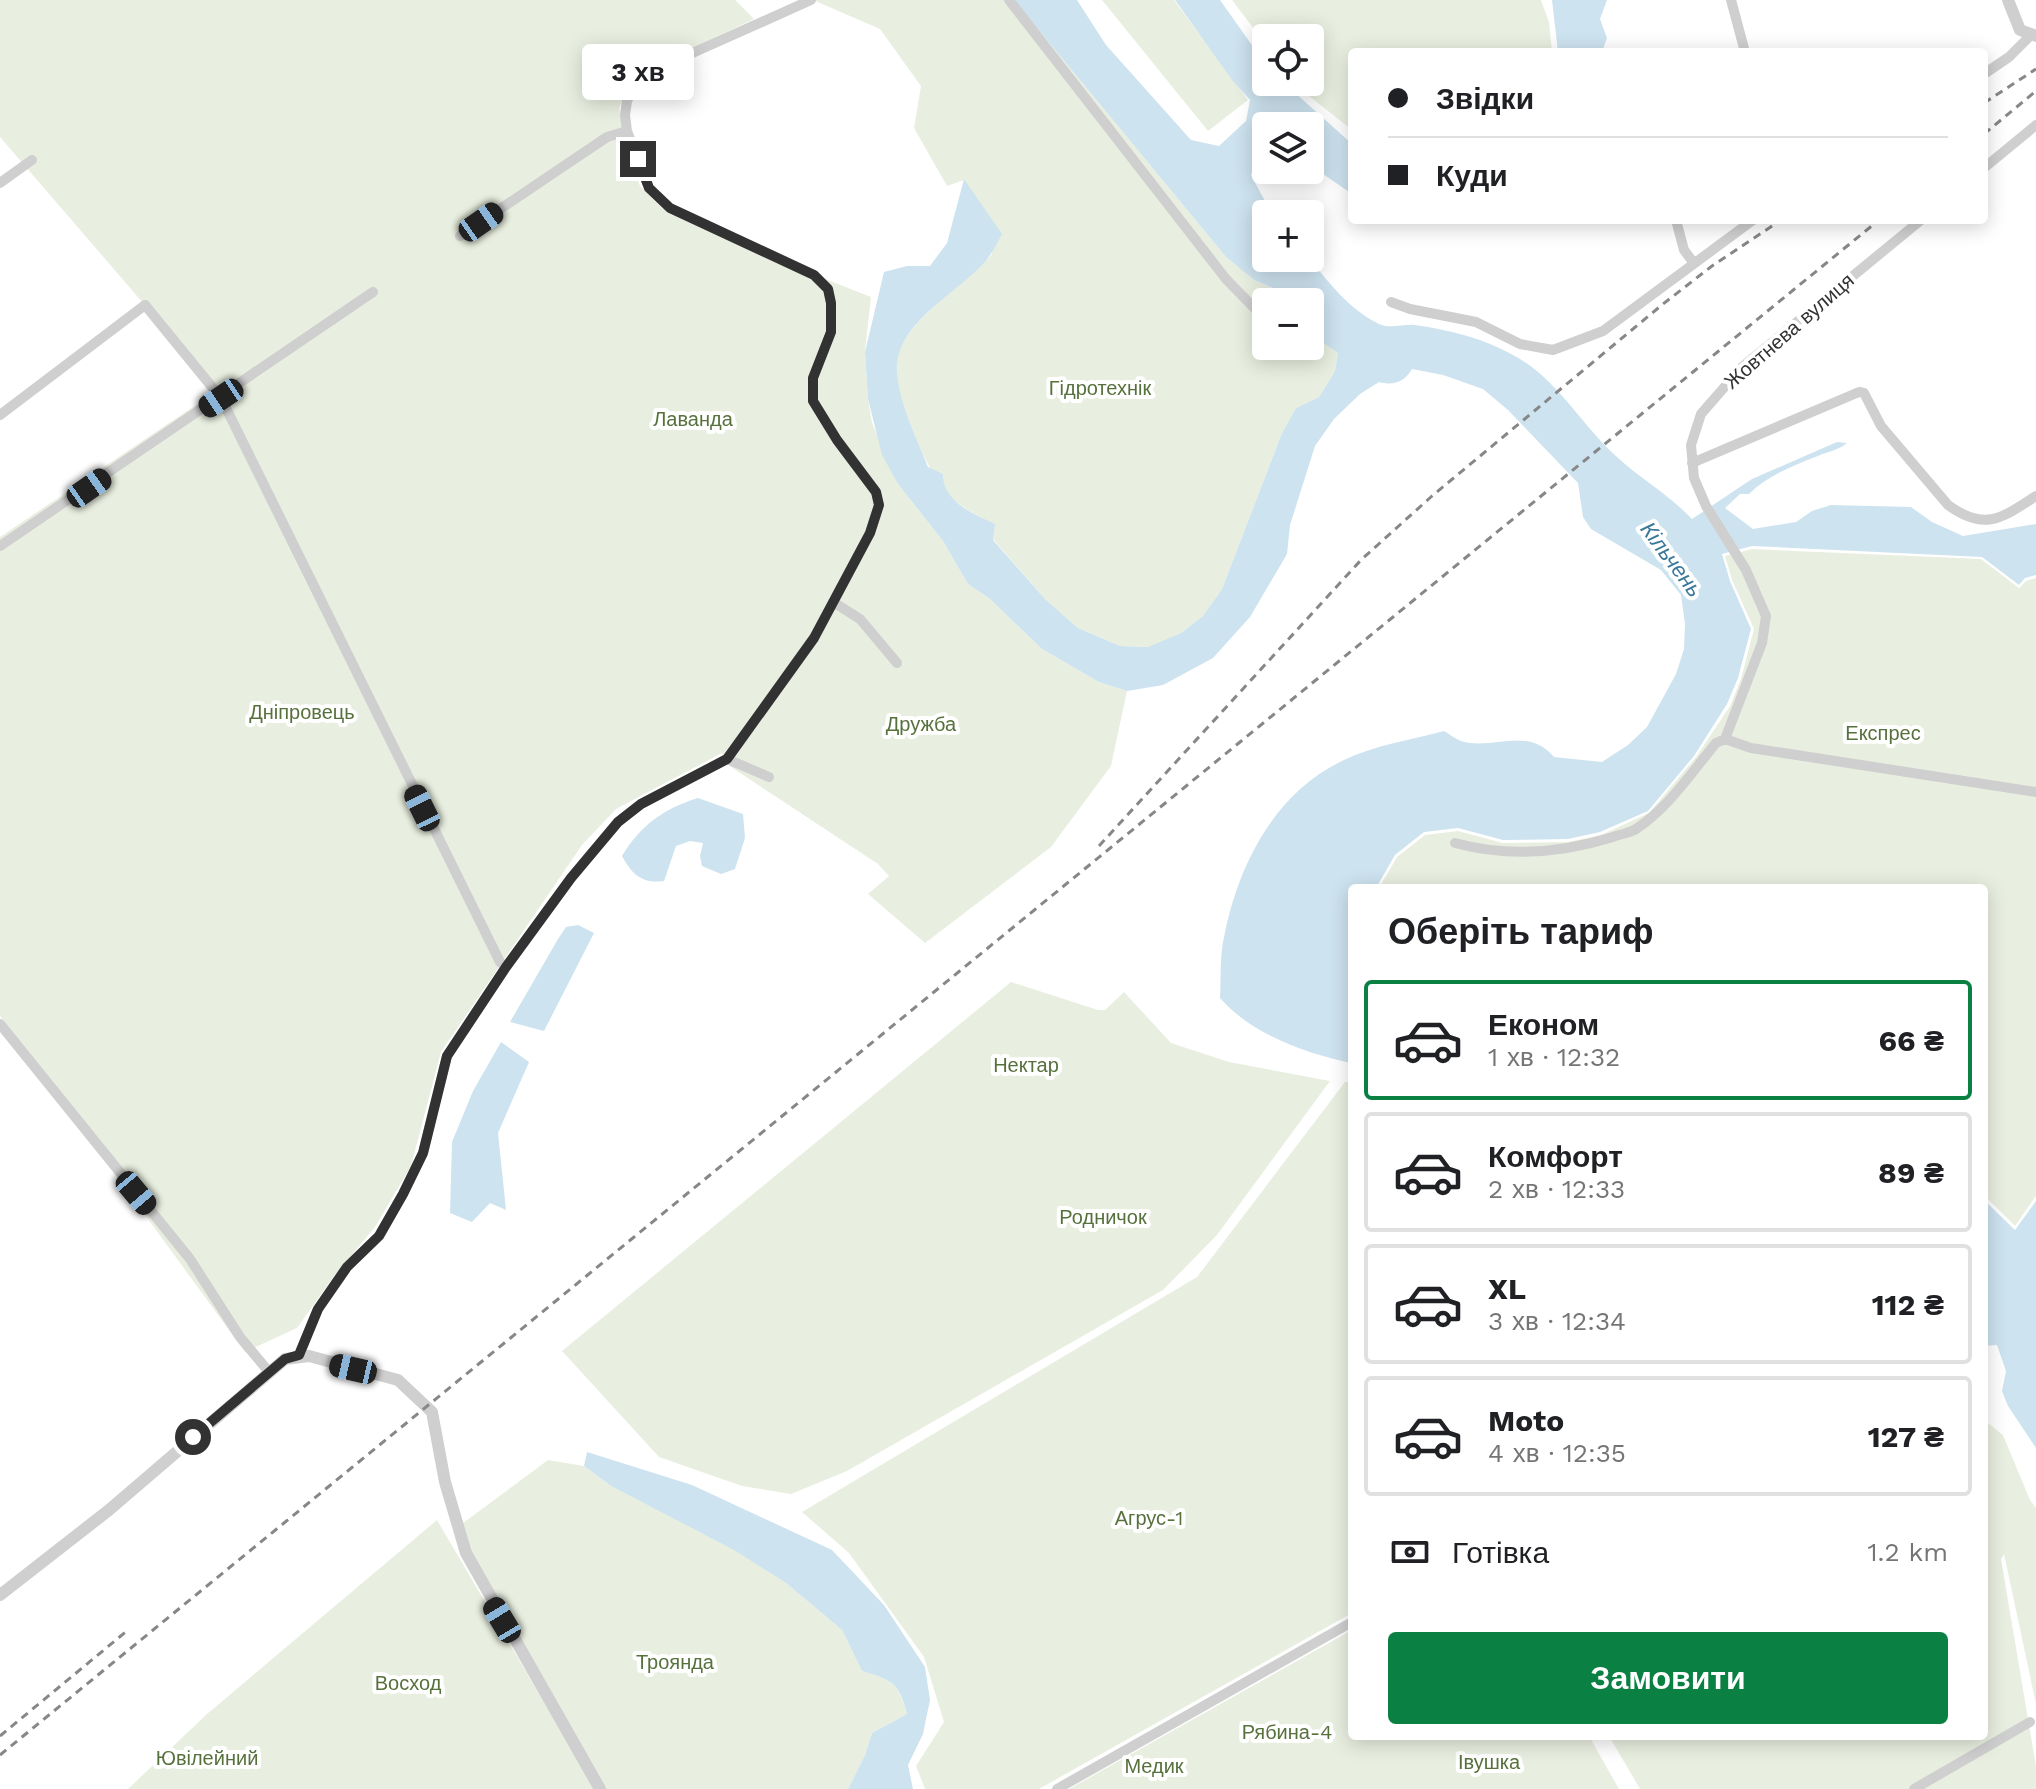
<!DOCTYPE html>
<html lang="uk">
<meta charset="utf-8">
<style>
:root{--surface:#fff;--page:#f6f6f6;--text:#202124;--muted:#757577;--line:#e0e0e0;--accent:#0b8043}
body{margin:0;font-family:"Work Sans",sans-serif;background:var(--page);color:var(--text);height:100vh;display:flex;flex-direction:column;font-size:30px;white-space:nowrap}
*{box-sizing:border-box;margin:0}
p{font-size:26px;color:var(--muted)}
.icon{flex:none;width:44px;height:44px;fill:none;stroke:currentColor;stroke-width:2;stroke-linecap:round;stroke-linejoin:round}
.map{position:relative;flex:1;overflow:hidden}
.details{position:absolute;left:1348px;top:884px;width:640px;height:856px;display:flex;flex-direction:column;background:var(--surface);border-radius:8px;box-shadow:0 4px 20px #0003}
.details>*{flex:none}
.guide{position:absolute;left:1348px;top:48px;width:640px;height:176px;border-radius:8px;box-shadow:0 4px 20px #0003;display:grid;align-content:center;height:176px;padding:0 40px;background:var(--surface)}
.controls{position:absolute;left:1252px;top:24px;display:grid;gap:16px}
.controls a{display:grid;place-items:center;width:72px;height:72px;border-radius:8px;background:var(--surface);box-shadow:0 4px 20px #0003;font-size:40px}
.end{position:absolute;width:36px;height:36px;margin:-18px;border:10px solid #323232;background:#fff;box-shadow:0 0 0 4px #fff}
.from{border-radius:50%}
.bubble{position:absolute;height:56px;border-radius:8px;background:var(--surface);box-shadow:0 4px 20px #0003;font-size:26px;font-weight:700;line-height:56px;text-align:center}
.car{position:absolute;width:24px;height:48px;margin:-24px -12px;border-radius:10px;box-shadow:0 0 6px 2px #0007;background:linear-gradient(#222 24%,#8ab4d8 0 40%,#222 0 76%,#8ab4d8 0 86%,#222 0)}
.guide b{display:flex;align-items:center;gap:28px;height:76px;font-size:30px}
.guide b+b{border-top:2px solid var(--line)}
.guide i{width:20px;height:20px;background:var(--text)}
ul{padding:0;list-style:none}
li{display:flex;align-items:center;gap:24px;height:120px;margin:0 16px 12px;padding:0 24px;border:4px solid var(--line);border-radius:8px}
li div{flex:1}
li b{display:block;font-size:30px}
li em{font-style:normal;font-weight:700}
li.active{border-color:var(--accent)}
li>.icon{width:72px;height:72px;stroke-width:1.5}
h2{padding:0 40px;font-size:36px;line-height:96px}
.pay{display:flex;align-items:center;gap:20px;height:88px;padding:0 40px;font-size:30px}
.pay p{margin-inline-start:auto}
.button{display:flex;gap:16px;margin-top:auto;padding:16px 40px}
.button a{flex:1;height:92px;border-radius:8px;background:var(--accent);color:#fff;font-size:32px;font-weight:700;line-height:92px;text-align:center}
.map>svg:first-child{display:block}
.green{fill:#e9efe0}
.water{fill:#cde3ef}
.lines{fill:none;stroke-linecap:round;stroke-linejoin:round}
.minor{stroke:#cfcfcf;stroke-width:10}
.tertiary{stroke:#cfcfcf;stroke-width:12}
.rail{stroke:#878787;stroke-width:3;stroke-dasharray:8 6;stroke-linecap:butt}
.route{stroke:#323232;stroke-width:10}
.labels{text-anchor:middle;stroke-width:8;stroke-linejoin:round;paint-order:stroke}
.street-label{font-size:20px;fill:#323232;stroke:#fff}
.park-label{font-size:20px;fill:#57713d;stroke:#fff}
.water-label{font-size:22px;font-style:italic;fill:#3b7999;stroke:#fff}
</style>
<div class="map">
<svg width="2036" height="1789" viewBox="0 0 2036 1789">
<rect width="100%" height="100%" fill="#fff"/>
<path class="green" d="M0,0H735L754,19L665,61L628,86L619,108L625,144L640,186L662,208L757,252L871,297L865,351L868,399L872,423L898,484L943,541L968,584L990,599L1042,649L1099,682L1127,691L1111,766L1051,847L925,943L868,894L889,876L878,864L728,765L722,753L616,809L582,845L441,1052L411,1166L375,1227L334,1276L297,1328L245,1352L0,1016V537L218,390L0,137Z
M813,0H1014L1226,257L1254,280L1282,293L1284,302H1266V346H1310V334L1338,353L1335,371L1319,397L1296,408L1282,433L1222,589L1203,616L1181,633L1149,647L1120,646L1078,628L1045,599L993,539L994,524C980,517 964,509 952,498C928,475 885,385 899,352C916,311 964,287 992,254L964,180L947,186L914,128L921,86L880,29Z
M1102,0H1174L1248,100L1208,131Z
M1232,0H1541L1549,22L1552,52H1352V130L1309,96L1298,82H1310V38H1266V45Z
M1752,549L1981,559L2019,588L2026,581L2036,578V1196L2015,1226L1984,1195V888H1379L1397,857L1425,835L1458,831L1503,843L1568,842L1601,835L1649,813L1696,757L1730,706L1741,679L1754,629L1732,580L1725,556Z
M1011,982L1098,1010H1105L1124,992L1171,1043L1229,1062L1330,1081L1217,1235L1163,1290L847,1471L791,1494L742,1486L659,1457L562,1351Z
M1345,1082H1352V1613L1039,1789H925L916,1766L944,1722L924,1657L849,1553L802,1512L1197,1277Z
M1984,1420L2003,1435L2030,1500L2036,1508V1704L2004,1554L2001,1559L2036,1766V1789H1640L1609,1736H1984Z
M548,1460L584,1466L611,1486L735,1550L786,1583L842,1630L862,1671C894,1680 898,1683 907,1714L872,1733L865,1755L848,1789H604L455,1529Z
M437,1520L595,1789H128L207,1714Z
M1352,1630V1736H1589L1619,1789H1069Z"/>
<path class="water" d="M1014,0H1077L1106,45L1191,140L1219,146L1246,121L1250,100L1232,80L1175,0H1220L1266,65V82H1283L1352,144V194L1310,165V126H1266V150L1251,175L1272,214H1266V258H1309C1330,284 1349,309 1379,324C1389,329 1404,324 1415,325C1450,330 1482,338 1513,355C1558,379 1580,424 1617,457C1642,480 1667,493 1692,519L1752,479L1837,442L1847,443C1837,451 1829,451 1818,456C1794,465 1767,476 1749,494H1740L1725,508L1753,529L1796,522L1812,511L1831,505L1911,507L1932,522L1963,536L2036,524V575L2025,578L2019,585L1982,557L1752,546L1722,554L1730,581L1751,629L1738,678L1727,704L1694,756L1648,811L1600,832L1568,839L1503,840L1458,828L1424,832L1395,855L1376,888H1352V1063C1307,1054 1251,1034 1220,998C1221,982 1220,965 1222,949C1234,873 1271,794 1344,760C1375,745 1411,740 1444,731C1449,734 1456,739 1461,741C1493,751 1527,725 1554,757L1602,762L1628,745L1647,727L1676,674L1684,649L1685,624L1681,595L1661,570L1591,529L1583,517L1578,483L1508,410L1483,389L1443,375L1412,369C1404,382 1394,386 1379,382L1360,394L1334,419L1315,446L1290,525L1287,554L1250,617L1213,658L1163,685L1127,691L1099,682L1042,649L990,599L968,584L943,541L898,484L882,455L868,399L865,352L884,272L907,266H930L947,243L964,179L1002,234C996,245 991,256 982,265C953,296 894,325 897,373C900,406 916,437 928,467L943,474C942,500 973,514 995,524L993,540L1045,599L1078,628L1120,646L1148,647L1181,633L1203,616L1222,589L1282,433L1296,408L1319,397L1335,371L1338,353L1310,334V302H1284L1282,292L1254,280L1226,257Z
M1552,0H1607L1600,19L1607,38L1602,52H1558Z
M698,798L743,814L745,838L735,869L721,874L702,866L700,856L703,843L690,841L676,846L664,881C643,884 632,875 622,856C641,825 663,809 698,798Z
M578,925L594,933L544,1031L510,1022L558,939L566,927Z
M501,1042L529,1062L498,1133L506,1210L490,1203L472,1222L450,1213L452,1142L473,1091Z
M1984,1200L2015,1230L2036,1201V1448L2008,1406L2002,1391L2006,1371L1997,1345L1984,1346Z
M587,1452L692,1485L832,1550L884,1605L925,1667L930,1700L923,1734L908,1765L913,1789H848L865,1755L872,1733L907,1714C899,1683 893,1680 862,1671L842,1630L786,1583L734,1550L611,1486L584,1466Z"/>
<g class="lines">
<path class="minor" d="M1009,0L1226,279L1266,320
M1731,0L1745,52
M1984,74L2009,57L2030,36
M1984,168L2036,125
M0,183L32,160
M1676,220L1684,250L1693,262
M460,236L607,137L627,131
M1391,302L1410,309L1476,322L1520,344L1553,350L1603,331L1753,220
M1291,346L1297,352
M0,415L145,305L221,398L500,962L506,967
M1692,463L1859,392L1864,393L1881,426L1948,505C1985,532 2002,518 2036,496
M0,546L373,292
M833,602L860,619L897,663
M1725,739L1762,643L1766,616L1746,570L1706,506L1694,478L1691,445L1701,414L1742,367L1921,220
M727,759L769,777
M1455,843C1507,857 1562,853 1613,837C1620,834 1630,833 1636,829C1668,808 1692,772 1716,743L1725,739L1751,748L2036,792
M0,1024L190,1259L240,1337L269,1372
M299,1355L318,1309L347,1267L379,1236L403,1194L423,1153L447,1056L506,967L571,878L618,822L641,804L727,759L814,638L870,533L879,505L876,492L837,440L813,401V378L831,332V303L828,289L814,275L670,208L649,188L627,131L625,115L627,101L635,86L679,59L811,0
M1057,1789L1352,1622
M1914,1789L2030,1722"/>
<path class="tertiary" d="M2008,0L2020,30L2036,36
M0,1595L109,1510L285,1359L309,1356L398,1380L432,1412L445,1482L466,1553L600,1789"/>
<path class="rail" d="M1984,103L2036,69
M1984,134L2036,91
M1099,846L1361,560L1432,496L1663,304L1712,266L1781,220
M0,1736L128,1630
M0,1755L1879,220"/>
</g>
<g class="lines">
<path class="route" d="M193,1437L285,1359L299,1355L318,1309L347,1267L379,1236L403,1194L423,1153L447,1056L506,967L571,878L618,822L641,804L727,759L814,638L870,533L879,505L876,492L837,440L813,401V378L831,332V303L828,289L814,275L670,208L649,188L638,159"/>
</g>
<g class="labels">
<g class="street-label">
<text transform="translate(1789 331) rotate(-41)" y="7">Жовтнева вулиця</text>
</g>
<g class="park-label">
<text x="1100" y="395">Гідротехнік</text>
<text x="693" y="426">Лаванда</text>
<text x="302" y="719">Дніпровець</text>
<text x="921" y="731">Дружба</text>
<text x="1883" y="740">Експрес</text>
<text x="1026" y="1072">Нектар</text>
<text x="1103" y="1224">Родничок</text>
<text x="1149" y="1525">Агрус-1</text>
<text x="675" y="1669">Троянда</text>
<text x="408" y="1690">Восход</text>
<text x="1287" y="1739">Рябина-4</text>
<text x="207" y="1765">Ювілейний</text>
<text x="1489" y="1769">Івушка</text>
<text x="1154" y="1773">Медик</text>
</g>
<g class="water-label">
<text transform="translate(1672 559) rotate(53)" y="8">Кільчень</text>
</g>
</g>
</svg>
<div class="controls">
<a><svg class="icon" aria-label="locate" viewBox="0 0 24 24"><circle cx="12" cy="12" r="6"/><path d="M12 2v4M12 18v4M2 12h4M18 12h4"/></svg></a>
<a><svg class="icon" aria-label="layers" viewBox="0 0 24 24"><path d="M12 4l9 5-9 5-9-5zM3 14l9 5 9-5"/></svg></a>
<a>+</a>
<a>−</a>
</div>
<i class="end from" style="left:193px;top:1437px"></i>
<i class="end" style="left:638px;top:159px"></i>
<div class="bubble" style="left:582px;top:44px;width:112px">3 хв</div>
<i class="car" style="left:481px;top:222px;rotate:55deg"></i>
<i class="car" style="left:221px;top:398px;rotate:236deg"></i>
<i class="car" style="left:89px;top:488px;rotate:55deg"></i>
<i class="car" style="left:422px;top:808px;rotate:334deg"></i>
<i class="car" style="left:136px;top:1193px;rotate:140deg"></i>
<i class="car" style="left:353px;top:1369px;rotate:283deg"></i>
<i class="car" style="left:502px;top:1620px;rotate:329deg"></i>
<div class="guide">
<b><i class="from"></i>Звідки</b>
<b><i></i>Куди</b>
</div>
<section class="details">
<h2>Оберіть тариф</h2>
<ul>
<li class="active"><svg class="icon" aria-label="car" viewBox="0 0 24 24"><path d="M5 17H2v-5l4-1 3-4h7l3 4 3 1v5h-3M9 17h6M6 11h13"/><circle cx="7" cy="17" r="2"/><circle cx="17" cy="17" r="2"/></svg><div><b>Економ</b><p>1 хв · 12:32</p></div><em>66 ₴</em></li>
<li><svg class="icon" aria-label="car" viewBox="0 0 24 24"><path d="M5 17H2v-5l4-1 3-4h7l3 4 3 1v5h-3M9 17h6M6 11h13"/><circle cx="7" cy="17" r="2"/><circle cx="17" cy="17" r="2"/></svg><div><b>Комфорт</b><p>2 хв · 12:33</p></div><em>89 ₴</em></li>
<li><svg class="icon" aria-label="car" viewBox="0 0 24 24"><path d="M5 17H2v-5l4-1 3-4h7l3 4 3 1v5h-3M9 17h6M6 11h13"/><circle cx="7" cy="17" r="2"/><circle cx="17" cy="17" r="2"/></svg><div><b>XL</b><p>3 хв · 12:34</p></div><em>112 ₴</em></li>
<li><svg class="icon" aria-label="car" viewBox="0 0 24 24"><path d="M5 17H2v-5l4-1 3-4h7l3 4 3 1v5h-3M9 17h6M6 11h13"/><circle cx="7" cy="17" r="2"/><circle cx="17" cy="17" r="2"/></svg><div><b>Moto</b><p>4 хв · 12:35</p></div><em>127 ₴</em></li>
</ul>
<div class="pay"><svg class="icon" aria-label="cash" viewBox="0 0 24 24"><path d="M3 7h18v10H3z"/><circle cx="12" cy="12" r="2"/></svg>Готівка<p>1.2 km</p></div>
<div class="button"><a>Замовити</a></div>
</section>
</div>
